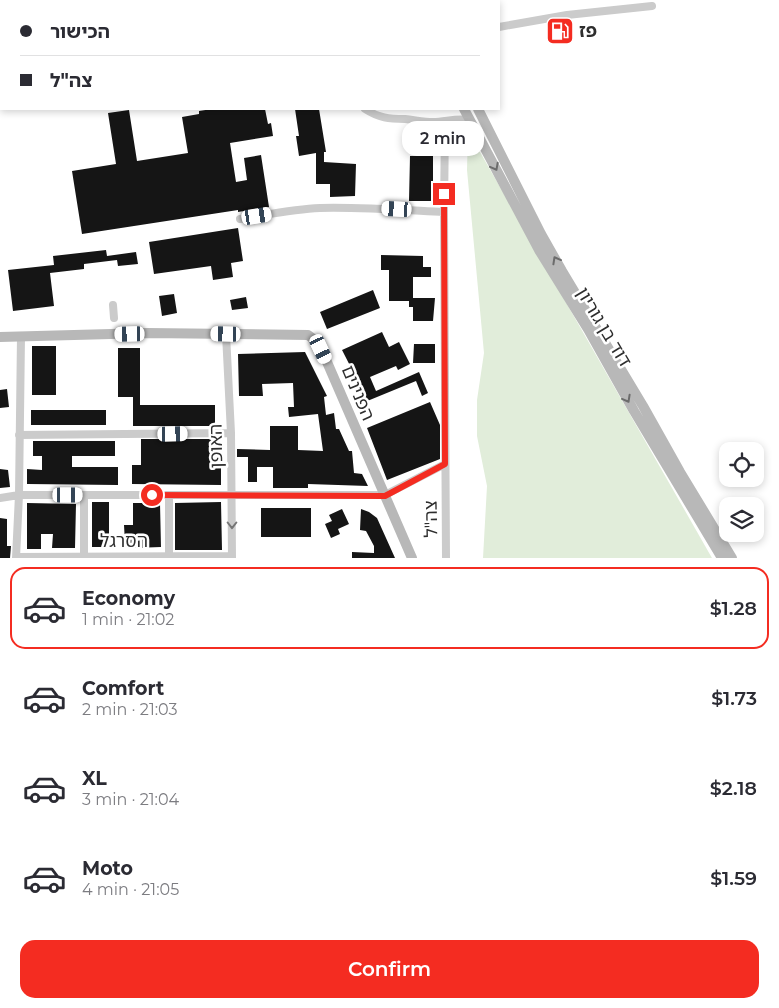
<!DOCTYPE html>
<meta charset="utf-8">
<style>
:root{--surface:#fff;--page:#f7f7f7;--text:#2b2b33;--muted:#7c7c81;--line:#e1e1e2;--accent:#f42c21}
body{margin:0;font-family:Montserrat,"Noto Sans Hebrew",sans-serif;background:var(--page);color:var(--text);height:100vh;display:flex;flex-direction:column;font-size:19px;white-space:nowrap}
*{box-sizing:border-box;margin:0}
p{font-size:16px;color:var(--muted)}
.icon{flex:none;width:28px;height:28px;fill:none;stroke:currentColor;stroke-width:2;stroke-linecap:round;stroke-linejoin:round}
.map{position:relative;height:558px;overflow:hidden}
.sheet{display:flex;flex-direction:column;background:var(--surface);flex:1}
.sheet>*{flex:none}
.hud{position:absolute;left:0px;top:0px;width:500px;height:110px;box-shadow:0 2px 8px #0003;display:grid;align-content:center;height:110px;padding:0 20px;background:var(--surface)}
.tools{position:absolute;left:719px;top:442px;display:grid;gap:10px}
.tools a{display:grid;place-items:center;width:45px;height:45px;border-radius:10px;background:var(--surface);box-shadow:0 2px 8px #0003;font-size:25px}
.end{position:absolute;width:22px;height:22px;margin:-11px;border:6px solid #f42c21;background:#fff;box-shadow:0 0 0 2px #fff}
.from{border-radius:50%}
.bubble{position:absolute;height:35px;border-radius:15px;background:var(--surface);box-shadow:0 2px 8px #0003;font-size:16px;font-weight:600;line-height:35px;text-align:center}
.car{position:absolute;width:15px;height:30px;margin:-15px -8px;border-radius:6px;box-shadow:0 0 4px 1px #0007;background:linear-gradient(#fff 24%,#345 0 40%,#fff 0 76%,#345 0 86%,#fff 0)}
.hud b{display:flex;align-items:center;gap:18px;height:48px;font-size:19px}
.hud b+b{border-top:1px solid var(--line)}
.hud i{width:12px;height:12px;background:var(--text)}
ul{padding:9px 0 0;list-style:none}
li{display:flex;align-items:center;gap:15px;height:82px;margin:0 10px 8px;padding:0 10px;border:2px solid transparent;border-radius:15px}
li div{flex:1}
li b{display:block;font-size:19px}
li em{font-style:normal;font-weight:600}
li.active{border-color:var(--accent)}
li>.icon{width:45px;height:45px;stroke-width:1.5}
.cta{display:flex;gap:10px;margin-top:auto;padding:10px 20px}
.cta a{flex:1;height:58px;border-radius:15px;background:var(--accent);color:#fff;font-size:20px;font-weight:600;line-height:58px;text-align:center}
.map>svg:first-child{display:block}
.green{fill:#e1edda}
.building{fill:#151515}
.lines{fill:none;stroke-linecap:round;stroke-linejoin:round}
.street{stroke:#cbcbcb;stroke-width:8}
.secondary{stroke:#b8b8b8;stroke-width:10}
.oneway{stroke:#6c6c6c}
.oneway2{stroke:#757575}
.route{stroke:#f42c21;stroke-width:6}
.labels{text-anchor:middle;stroke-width:5;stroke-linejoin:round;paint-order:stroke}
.poi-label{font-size:18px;font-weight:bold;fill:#2e2e2e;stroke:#fff;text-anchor:start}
.street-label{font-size:18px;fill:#2e2e2e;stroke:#fff}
</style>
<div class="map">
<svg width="779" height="558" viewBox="0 0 779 558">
<rect width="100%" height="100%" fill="#fff"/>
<path class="green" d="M0,0H216V1H1L0,57Z
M468,131L712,558H483L487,486L477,436V400L484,353L467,170Z"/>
<path class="building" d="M212,109H265L268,124L271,123L273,136L230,143L236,182L247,180L244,158L261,155L269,207L238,212V210L82,234L72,171L116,164L108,113L129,110L137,161L188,153L182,117L199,114V111Z
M295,109H319L326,152H324V162L356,164L355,196L330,197V184H316V153L299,156L296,136H299Z
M410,156H433V201H409Z
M238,228L243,261L231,263L233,277L213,280L211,266L154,274L149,242Z
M106,250L107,256L136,252L138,264L118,266L117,260L84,264V269L50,273L54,306L13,311L8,270L54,265L53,256Z
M381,255L423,256V267H431V277H413V298H435L433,321H413V307H409V301H389V270H381Z
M373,290L380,308L327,329L320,312Z
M174,294L177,313L162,316L159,296Z
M246,297L248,308L232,310L230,300Z
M382,332L389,347L399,342L410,364L398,370L396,366L370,377L376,391L419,372L428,393L422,396L416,381L360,404L357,398L365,395L342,350Z
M414,344H435V363H413Z
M32,346H56V395H32Z
M118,348H140V405H215V426H133V397H118Z
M305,352L327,396L324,397L326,415L334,413L336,429H339L349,451H352L354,473L362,474L368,486L308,484V488H273V467H257V482H248V457H237V449L270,450V426H298V450L323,451L318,414L289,417L288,407H294L293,383L262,384L263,396H239L238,354Z
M7,389L9,407L0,408V390Z
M430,402L440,425V459L387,480L367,428Z
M31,410H106V425H31Z
M141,439H216V465H221V485L132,484V465H141Z
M33,441H115V456H72V467H118V485L27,484V469L42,470V456H33Z
M0,469L8,470L10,487L0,488Z
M92,502H109V547H92Z
M221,502L222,550H175V503Z
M27,503L76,504L75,548H52L53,534H41V549H27Z
M133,503H160L161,547L134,548L133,543H125L124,525H133Z
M261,508H311V537H261Z
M342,509L349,524L338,529L340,534L331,538L325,524L332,521L329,515Z
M361,509L369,512L377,518L395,558H352V552L374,553V546L366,531L360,530Z
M0,518L7,519V546H11L10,558H0Z"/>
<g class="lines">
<path class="street" d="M499,27L567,15L652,6
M0,101H1
M365,109C379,118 389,119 405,119C415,120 424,122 433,122C445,122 456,118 468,120L470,123
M445,121L444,212L446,558
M240,219C266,215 293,209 320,208C361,207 403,210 444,212
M113,305L114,318
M226,334L231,433L232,558
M19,435L231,433
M84,495V557
M169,495V556
M0,498L19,495H385L445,464
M16,557L232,556
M16,558L19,495L21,336"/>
<path class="secondary" d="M424,0V1
M439,0L440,1
M464,109L539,250L588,329L634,411L722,558
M478,109L541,234L562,271L643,406L680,472L732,558
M0,337L148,333L308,335L316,341L327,362L412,558"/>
</g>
<defs><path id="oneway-chevron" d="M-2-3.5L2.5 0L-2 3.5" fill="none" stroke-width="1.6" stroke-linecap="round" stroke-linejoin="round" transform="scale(1.25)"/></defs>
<g class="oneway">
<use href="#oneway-chevron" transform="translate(495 167) rotate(62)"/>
<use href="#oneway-chevron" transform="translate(556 260) rotate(-119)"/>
<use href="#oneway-chevron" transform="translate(627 399) rotate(61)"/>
</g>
<use class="oneway2" href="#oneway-chevron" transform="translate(232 525) rotate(90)"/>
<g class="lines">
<path class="route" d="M152,495L385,496L445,464L444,194"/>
</g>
<defs>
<g id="fuel-square" transform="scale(1.4375)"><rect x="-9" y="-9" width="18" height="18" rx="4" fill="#f42c21" stroke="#fff"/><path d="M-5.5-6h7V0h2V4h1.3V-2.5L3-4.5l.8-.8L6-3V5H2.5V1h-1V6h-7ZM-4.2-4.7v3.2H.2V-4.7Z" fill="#fff"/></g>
</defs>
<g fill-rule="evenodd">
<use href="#fuel-square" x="560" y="31"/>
</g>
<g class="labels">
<g class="poi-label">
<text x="579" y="37">פז</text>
</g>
<g class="street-label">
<text transform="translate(604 327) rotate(59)" y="6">דוד בן גוריון</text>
<text transform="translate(358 393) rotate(67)" y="6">הפנינים</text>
<text transform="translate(216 446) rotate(-91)" y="6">האופן</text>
<text transform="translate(431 519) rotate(-91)" y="6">צה"ל</text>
<text x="124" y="547">הסרגל</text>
</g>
</g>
</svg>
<div class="tools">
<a><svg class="icon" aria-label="locate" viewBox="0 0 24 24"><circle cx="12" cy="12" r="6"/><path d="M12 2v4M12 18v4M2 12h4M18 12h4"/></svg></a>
<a><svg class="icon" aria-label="layers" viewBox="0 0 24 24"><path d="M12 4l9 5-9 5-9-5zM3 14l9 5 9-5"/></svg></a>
</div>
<i class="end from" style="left:152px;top:495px"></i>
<i class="end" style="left:444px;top:194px"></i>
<div class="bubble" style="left:402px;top:121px;width:82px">2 min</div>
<i class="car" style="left:397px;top:209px;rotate:273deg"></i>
<i class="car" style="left:257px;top:216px;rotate:81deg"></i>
<i class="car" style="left:130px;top:334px;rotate:269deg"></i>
<i class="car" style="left:226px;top:334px;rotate:271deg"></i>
<i class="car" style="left:321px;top:349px;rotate:155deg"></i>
<i class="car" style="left:173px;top:434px;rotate:89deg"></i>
<i class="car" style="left:68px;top:495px;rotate:90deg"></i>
<div class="hud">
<b><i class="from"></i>הכישור</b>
<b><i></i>צה&quot;ל</b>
</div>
</div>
<section class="sheet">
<ul>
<li class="active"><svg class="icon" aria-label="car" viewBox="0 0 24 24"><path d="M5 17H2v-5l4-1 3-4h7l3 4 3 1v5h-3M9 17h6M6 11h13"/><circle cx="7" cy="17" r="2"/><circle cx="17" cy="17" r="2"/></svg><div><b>Economy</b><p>1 min · 21:02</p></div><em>$1.28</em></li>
<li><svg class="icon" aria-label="car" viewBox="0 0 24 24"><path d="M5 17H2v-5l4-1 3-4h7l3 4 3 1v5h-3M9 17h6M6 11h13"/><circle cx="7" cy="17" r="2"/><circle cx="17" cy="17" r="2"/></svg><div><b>Comfort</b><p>2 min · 21:03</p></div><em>$1.73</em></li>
<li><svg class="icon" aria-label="car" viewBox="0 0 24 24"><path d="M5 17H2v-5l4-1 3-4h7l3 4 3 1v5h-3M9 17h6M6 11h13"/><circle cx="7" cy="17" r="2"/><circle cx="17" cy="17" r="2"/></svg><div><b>XL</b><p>3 min · 21:04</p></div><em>$2.18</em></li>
<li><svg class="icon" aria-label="car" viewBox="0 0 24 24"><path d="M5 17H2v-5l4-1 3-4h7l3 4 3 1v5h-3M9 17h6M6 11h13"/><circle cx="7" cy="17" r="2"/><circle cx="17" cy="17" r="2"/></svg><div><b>Moto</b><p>4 min · 21:05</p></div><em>$1.59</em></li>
</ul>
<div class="cta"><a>Confirm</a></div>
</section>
